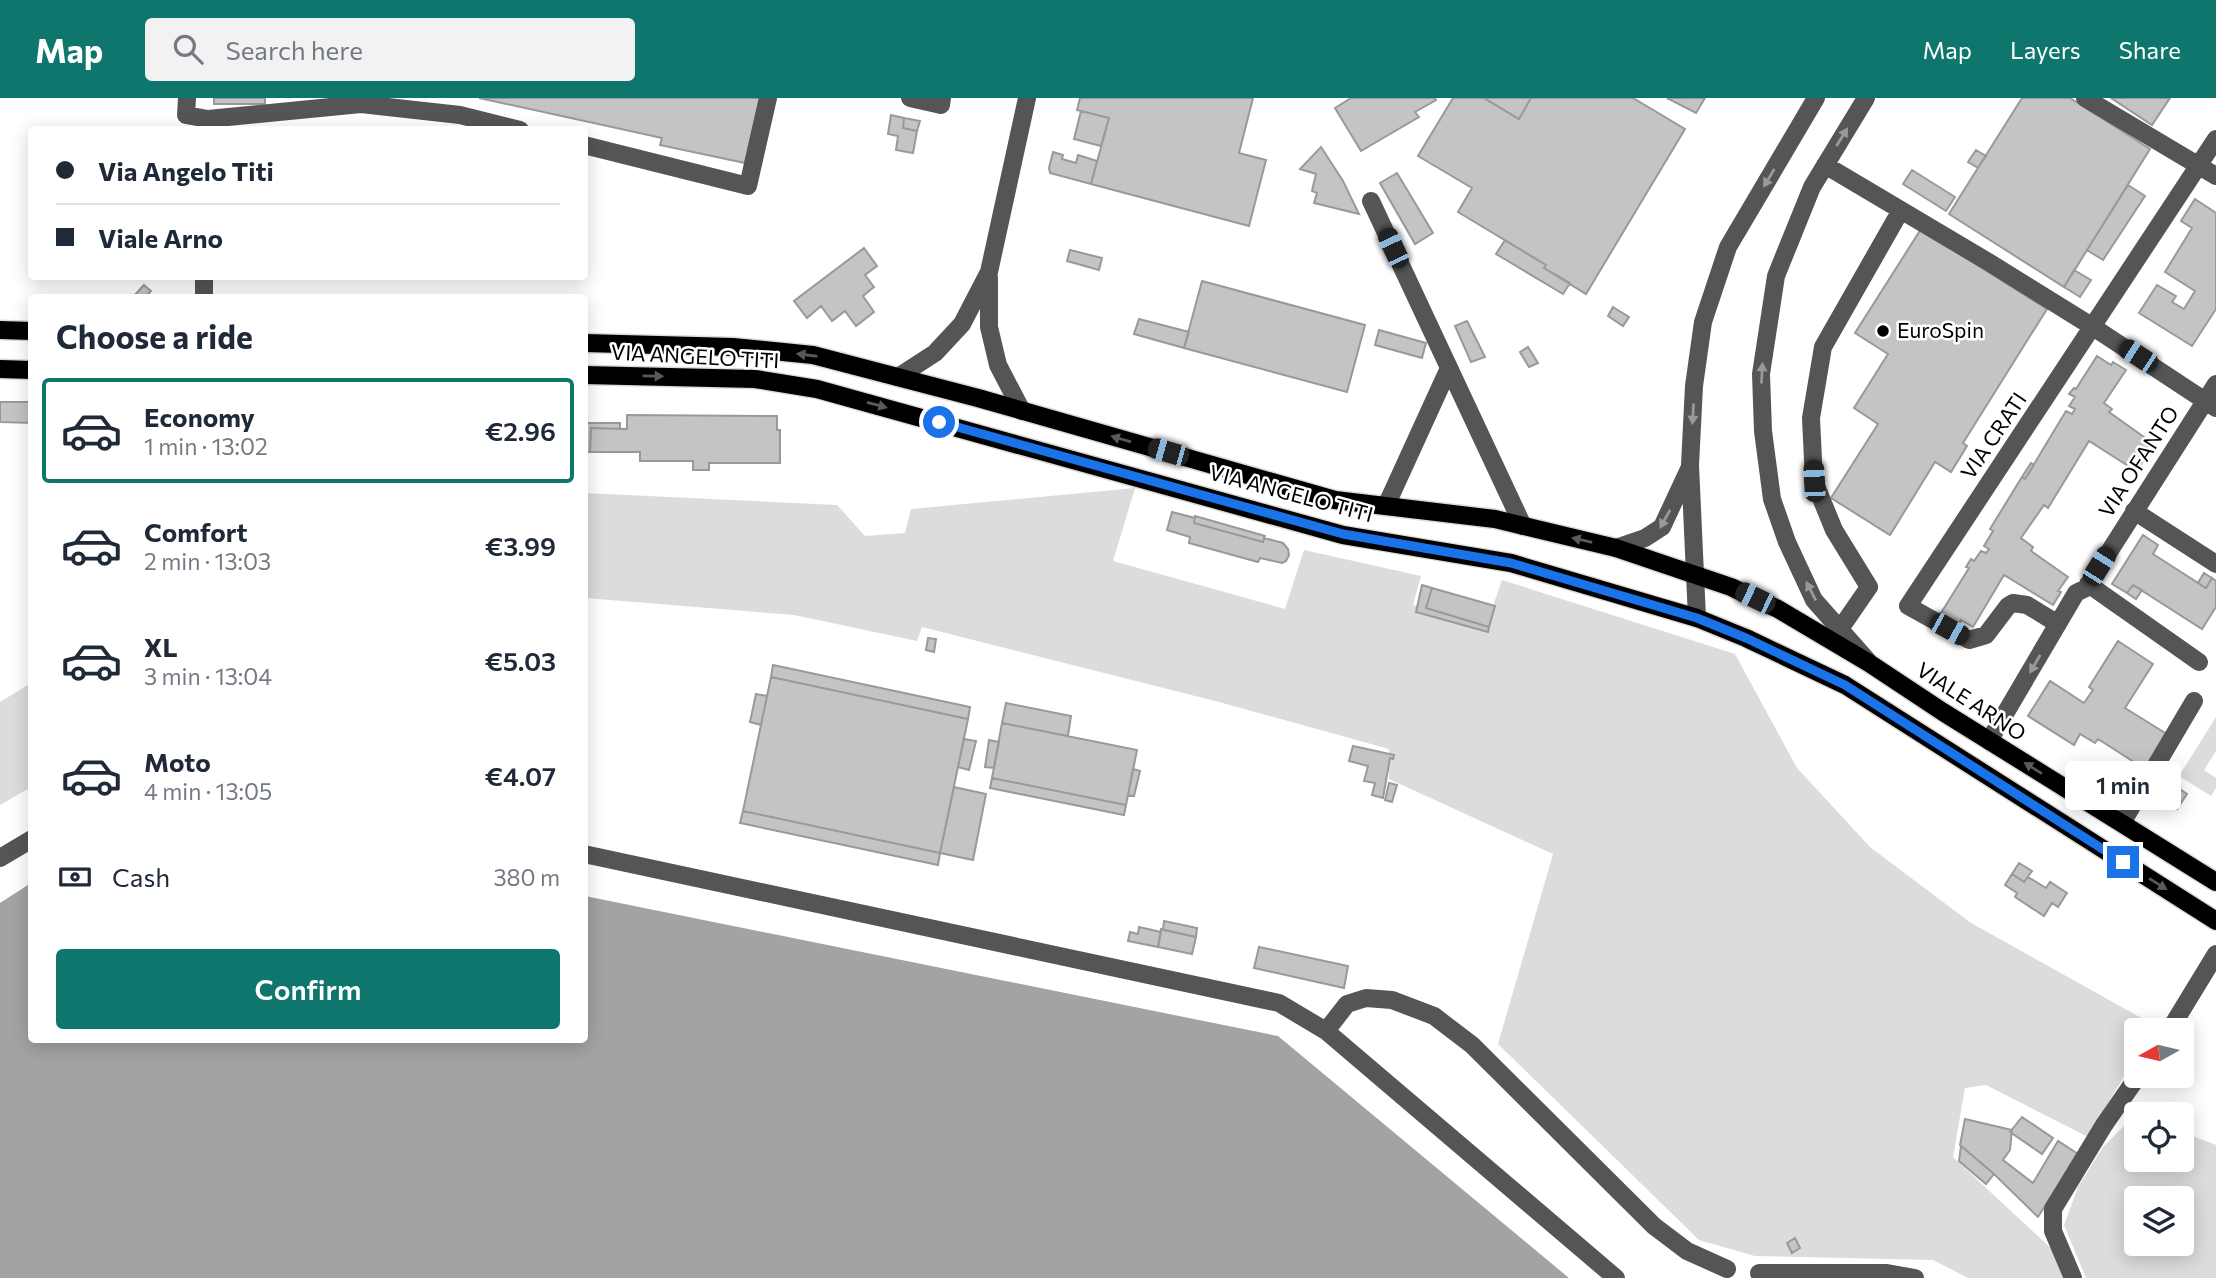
<!DOCTYPE html>
<meta charset="utf-8">
<style>
:root{--surface:#fff;--page:#f2f2f3;--text:#1f2937;--muted:#747a83;--line:#e0e1e3;--accent:#0f766e}
body{margin:0;font-family:Commissioner,sans-serif;background:var(--page);color:var(--text);height:100vh;display:flex;flex-direction:column;font-size:26px;white-space:nowrap}
*{box-sizing:border-box;margin:0}
p{font-size:23px;color:var(--muted)}
.icon{flex:none;width:38px;height:38px;fill:none;stroke:currentColor;stroke-width:2;stroke-linecap:round;stroke-linejoin:round}
.map{position:relative;flex:1;overflow:hidden}
.sheet{position:absolute;left:28px;top:196px;width:560px;height:749px;display:flex;flex-direction:column;background:var(--surface);border-radius:7px;box-shadow:0 4px 18px #0003}
.sheet>*{flex:none}
.guide{position:absolute;left:28px;top:28px;width:560px;height:154px;border-radius:7px;box-shadow:0 4px 18px #0003;display:grid;align-content:center;height:154px;padding:0 28px;background:var(--surface)}
.needle{width:46px;rotate:262deg}
.controls{position:absolute;left:2124px;top:920px;display:grid;gap:14px}
.controls a{display:grid;place-items:center;width:70px;height:70px;border-radius:7px;background:var(--surface);box-shadow:0 4px 18px #0003;font-size:35px}
.end{position:absolute;width:32px;height:32px;margin:-16px;border:9px solid #1a73e8;background:#fff;box-shadow:0 0 0 4px #fff}
.from{border-radius:50%}
.bubble{position:absolute;height:49px;border-radius:7px;background:var(--surface);box-shadow:0 4px 18px #0003;font-size:23px;font-weight:600;line-height:49px;text-align:center}
.car{position:absolute;width:21px;height:42px;margin:-21px -10px;border-radius:9px;box-shadow:0 0 5px 2px #0007;background:linear-gradient(#222 24%,#8ab4d8 0 40%,#222 0 76%,#8ab4d8 0 86%,#222 0)}
.guide b{display:flex;align-items:center;gap:24px;height:66px;font-size:26px}
.guide b+b{border-top:2px solid var(--line)}
.guide i{width:18px;height:18px;background:var(--text)}
ul{padding:0;list-style:none}
li{display:flex;align-items:center;gap:21px;height:105px;margin:0 14px 10px;padding:0 14px;border:4px solid transparent;border-radius:7px}
li div{flex:1}
li b{display:block;font-size:26px}
li em{font-style:normal;font-weight:600}
li.active{border-color:var(--accent)}
li>.icon{width:63px;height:63px;stroke-width:1.5}
h2{padding:0 28px;font-size:32px;line-height:84px}
.pay{display:flex;align-items:center;gap:18px;height:77px;padding:0 28px;font-size:26px}
.pay p{margin-inline-start:auto}
.cta{display:flex;gap:14px;margin-top:auto;padding:14px 28px}
.cta a{flex:1;height:80px;border-radius:7px;background:var(--accent);color:#fff;font-size:28px;font-weight:600;line-height:80px;text-align:center}
header{display:flex;align-items:center;gap:42px;box-sizing:border-box;height:98px;padding:0 35px;background:var(--accent);color:#fff}
header strong{font-size:33px}
nav{display:flex;gap:38px;margin-inline-start:auto;font-size:24px}
.search{width:490px;height:63px;background:var(--page);display:flex;align-items:center;gap:18px;box-sizing:border-box;padding:0 24px;border-radius:7px;color:var(--muted);font-size:26px}
.map>svg:first-child{display:block}
.green{fill:#dcdcdc;fill-rule:evenodd}
.water{fill:#a3a3a3}
.building{fill:#c4c4c4;stroke:#999;stroke-width:2}
.lines{fill:none;stroke-linecap:round;stroke-linejoin:round}
.major-casing{stroke:#dbdbdb;stroke-width:21}
.minor{stroke:#555;stroke-width:18}
.major{stroke:#000;stroke-width:18}
.oneway{fill:#999}
.oneway2{fill:#595959}
.route{stroke:#1a73e8;stroke-width:9}
.poi-dot{fill:#000;stroke:#fff;stroke-width:2.5}
.labels{text-anchor:middle;stroke-width:5;stroke-linejoin:round;paint-order:stroke}
.poi-label{font-size:21px;fill:#000;stroke:#fff;text-anchor:start}
.street-label{font-size:21px;fill:#000;stroke:#fff}
</style>
<header>
<strong>Map</strong>
<div class="search"><svg class="icon" aria-label="search" viewBox="0 0 24 24"><circle cx="10" cy="10" r="6"/><path d="M15 15l6 6"/></svg>Search here</div>
<nav><a>Map</a><a>Layers</a><a>Share</a></nav>
</header>
<div class="map">
<svg width="2216" height="1180" viewBox="0 0 2216 1180">
<rect width="100%" height="100%" fill="#fff"/>
<path class="green" d="M1135,390L1113,463L1285,511L1304,452L1421,478L1413,507L1486,528L1502,482L1735,556L1797,670L1870,749L1971,825L2154,927L2150,933H2137V956L2088,1039L1986,987L1965,990L1953,1059L2054,1153L2064,1180H1968L1933,1162L1755,1158L1699,1142L1498,946L1553,756L1389,681V651L1219,604L922,529L917,543L794,517L585,500V395L837,407L865,438L905,435L911,411Z
M31,585V689L0,707V604Z
M2216,619V653L2204,672L2216,680V690L2211,698L2179,678Z
M2136,1016L2138,1017L2137,1062H2182V1034L2216,1047V1180H2086L2064,1127L2078,1089L2103,1049ZM2137,1101H2182V1146H2137Z"/>
<path class="water" d="M31,785L32,942H584L585,798L1278,938L1569,1180H0V805Z"/>
<path class="building" d="M214,0H265V6H214Z
M479,0H760L745,65L660,47L662,40Z
M1080,0H1253L1239,55L1266,62L1249,128L1091,86L1109,20L1077,12Z
M1351,0H1435L1436,2L1415,14L1419,19L1361,53L1335,10Z
M1453,0H1484L1519,21L1531,0H1633L1685,31L1586,196L1544,170L1546,167L1458,114L1472,90L1418,58Z
M1484,0H1531L1519,21Z
M1667,0H1705L1696,15Z
M2022,0H2070L2150,51L2064,189L1949,116Z
M2111,0H2170L2152,27Z
M1081,13L1109,20L1101,48L1074,41Z
M891,17L904,20L903,30L917,33L913,55L896,52L898,38L888,36Z
M904,20L920,23L917,33L903,30Z
M1321,49L1343,83L1359,116L1314,105L1317,95L1312,93L1316,76L1300,71Z
M1976,52L1986,58L1978,70L1968,64Z
M1053,54L1063,57L1062,61L1076,65L1078,57L1097,63L1091,86L1050,75L1049,70Z
M1912,72L1955,99L1946,113L1903,86Z
M1397,75L1433,135L1415,146L1380,85Z
M2128,87L2145,98L2103,162L2087,152Z
M2195,101L2216,115V211L2192,248L2139,215L2157,187L2176,198L2172,204L2184,211L2195,193L2165,174L2192,130L2181,123Z
M1921,131L2047,211L1963,345L1967,348L1951,374L1935,364L1890,437L1831,400L1878,326L1854,310L1888,256L1855,235Z
M1505,142L1546,167L1544,170L1570,185L1563,196L1496,156Z
M864,150L877,168L865,177L874,189L863,198L874,214L856,228L845,213L832,223L821,208L807,220L794,203Z
M1070,152L1102,160L1099,172L1067,163Z
M2074,172L2091,182L2080,199L2064,189Z
M1202,183L1365,227L1347,294L1184,250Z
M144,187L151,193L144,200H132Z
M1613,209L1629,219L1623,228L1608,218Z
M1139,221L1189,234L1184,250L1134,236Z
M1467,223L1485,259L1471,264L1455,228Z
M1379,232L1426,245L1422,260L1375,247Z
M1528,249L1538,265L1529,269L1520,254Z
M2097,258L2111,267L2113,264L2126,272L2104,305L2112,311L2109,314L2151,344L2142,358L2145,360L2136,373L2089,343L2048,410L2044,407L2021,440L2033,449L2031,453L2068,479L2058,493L2061,494L2053,507L2004,477L1973,529L1961,522L1959,526L1941,515L1969,470L1966,469L1971,461L1974,463L1981,453L1986,455L1989,451L1984,448L1993,433L1990,431L2022,379L2025,381L2066,313L2072,316L2075,311L2069,308L2075,299L2069,296L2074,290L2076,291Z
M0,304H32V325L0,324Z
M627,317L777,318V332H780V365H709V372H693V363H640V354H590L591,330L627,331Z
M584,325H620V331L591,330L590,354H584Z
M2031,365L2034,367L2025,381L2022,379Z
M1172,414L1195,420L1194,425L1263,444L1264,440L1283,445L1288,451L1289,457L1286,463L1282,465L1260,460L1258,464L1189,445L1190,439L1167,432Z
M1195,418L1265,438L1263,444L1194,425Z
M2143,437L2158,447L2153,456L2206,490L2212,480L2216,483V509L2202,531L2133,487L2127,495L2112,486Z
M2204,475L2212,480L2206,490L2198,485Z
M1422,487L1432,490L1426,510L1489,529L1488,534L1416,514Z
M2133,487L2142,492L2136,501L2127,495Z
M1432,490L1495,508L1489,529L1426,510Z
M928,540L936,541L934,554L926,552Z
M2118,543L2153,566L2125,610L2170,638L2148,673L2098,641L2095,645L2080,636L2074,647L2028,618L2050,583L2084,605L2093,592L2089,589Z
M773,567L970,609L968,621L771,579Z
M771,579L968,621L940,755L743,713Z
M756,596L767,598L761,627L750,624Z
M1006,605L1071,618L1068,638L1002,625Z
M1002,625L1137,652L1126,707L992,680Z
M964,641L976,643L969,672L958,669Z
M989,642L999,644L994,670L985,669Z
M1353,648L1394,657L1393,661L1390,660L1383,700L1372,697L1375,685L1364,683L1368,668L1349,663Z
M1133,671L1140,673L1134,698L1128,697Z
M992,680L1126,707L1124,717L990,690Z
M2164,680L2187,696L2177,711L2154,696Z
M1389,685L1397,687L1392,704L1385,702Z
M954,689L986,696L973,762L940,755Z
M743,713L940,755L938,767L740,725Z
M2019,765L2032,773L2024,784L2012,776Z
M2012,776L2024,784L2028,779L2046,790L2050,784L2067,795L2058,809L2052,805L2044,818L2015,799L2017,795L2005,787Z
M1164,823L1197,830L1196,839L1163,832Z
M1139,829L1161,834L1158,849L1128,843L1130,834L1138,836Z
M1161,831L1196,839L1192,856L1158,849Z
M1259,849L1348,868L1344,890L1254,870Z
M2022,1019L2053,1040L2042,1056L2010,1034Z
M1965,1021L2012,1032L2010,1052L2003,1062L2033,1085L2058,1043L2078,1056L2038,1119L1994,1076L1960,1047Z
M1961,1048L1994,1076L1986,1086L1959,1063Z
M1795,1140L1800,1150L1792,1155L1787,1145Z"/>
<g class="lines">
<g class="major-casing">
<path id="major" d="M0,232L32,233
M584,245L733,249L813,257L978,300L1335,402L1495,421L1616,450L1731,489L1778,511L1869,565L1943,614L2216,784
M0,271L32,272
M584,277L755,281L817,291L1343,437L1511,465L1697,520L1746,540L1845,587L2216,823"/>
</g>
<path class="minor" d="M187,0L186,17L208,21L361,6L460,17L520,32
M910,0L941,7L942,0
M1866,0L1812,89L1776,178L1761,276L1763,333L1772,401L1787,444L1814,502L1867,562
M2085,0L2216,78
M584,47L748,88L768,0
M1825,67L1990,165L2093,229L2216,310
M1371,103L1523,428
M989,180V229L998,267L1022,313
M204,200V178
M898,279L935,255L962,226L989,174L1027,0
M1386,408L1449,270
M2134,413L2216,466
M1616,450L1645,440L1662,429L1689,371
M2088,486L2199,564
M1697,520L1690,367L1694,288L1703,224L1728,149L1816,0
M2058,526L2027,507L2013,505L2008,508L1986,537L1969,542L1908,508L2216,41
M1840,531L1869,489L1834,432L1814,383L1811,320L1823,249L1901,112
M1989,643L2076,495L2086,490L2216,286
M2122,725L2194,603
M584,756L1279,905L1326,933L1616,1180
M0,760L32,741
M1326,933L1347,906L1366,900L1392,902L1434,918L1472,947L1654,1128L1687,1153L1727,1171
M2169,933L2216,856
M1759,1175H1887L1915,1180
M2073,1180L2053,1133V1111L2104,1027L2138,978"/>
<use href="#major" class="major"/>
</g>
<defs><path id="oneway-solid" d="M-6-.8H1V-3.2L6.5 0L1 3.2V.8H-6Z" transform="scale(1.75)"/></defs>
<g class="oneway">
<use href="#oneway-solid" transform="translate(1842 39) rotate(-58)"/>
<use href="#oneway-solid" transform="translate(1769 80) rotate(121)"/>
<use href="#oneway-solid" transform="translate(1762 275) rotate(-87)"/>
<use href="#oneway-solid" transform="translate(1693 316) rotate(93)"/>
<use href="#oneway-solid" transform="translate(1665 421) rotate(119)"/>
<use href="#oneway-solid" transform="translate(1811 493) rotate(-117)"/>
<use href="#oneway-solid" transform="translate(2035 566) rotate(120)"/>
</g>
<g class="oneway2">
<use href="#oneway-solid" transform="translate(807 257) rotate(-172)"/>
<use href="#oneway-solid" transform="translate(653 278) rotate(1)"/>
<use href="#oneway-solid" transform="translate(877 307) rotate(15)"/>
<use href="#oneway-solid" transform="translate(1121 341) rotate(-164)"/>
<use href="#oneway-solid" transform="translate(1582 442) rotate(-167)"/>
<use href="#oneway-solid" transform="translate(2033 670) rotate(-148)"/>
<use href="#oneway-solid" transform="translate(2158 786) rotate(32)"/>
</g>
<g class="lines">
<path class="route" d="M939,324L1343,436L1511,465L1697,520L1746,540L1845,587L2123,764"/>
</g>
<circle class="poi-dot" cx="1883" cy="233" r="7"/>
<g class="labels">
<g class="poi-label">
<text x="1897" y="240">EuroSpin</text>
</g>
<g class="street-label">
<text transform="translate(695 259) rotate(3)" y="7">VIA ANGELO TITI</text>
<text transform="translate(1994 338) rotate(-56)" y="7">VIA CRATI</text>
<text transform="translate(2139 364) rotate(-57)" y="7">VIA OFANTO</text>
<text transform="translate(1291 396) rotate(15)" y="7">VIA ANGELO TITI</text>
<text transform="translate(1971 604) rotate(33)" y="7">VIALE ARNO</text>
</g>
</g>
</svg>
<div class="controls">
<a><svg class="needle" viewBox="-14 -14 28 28"><path d="M0-13l5 13h-10z" fill="#e53935"/><path d="M0 13l5-13h-10z" fill="#747a83"/></svg></a>
<a><svg class="icon" aria-label="locate" viewBox="0 0 24 24"><circle cx="12" cy="12" r="6"/><path d="M12 2v4M12 18v4M2 12h4M18 12h4"/></svg></a>
<a><svg class="icon" aria-label="layers" viewBox="0 0 24 24"><path d="M12 4l9 5-9 5-9-5zM3 14l9 5 9-5"/></svg></a>
</div>
<i class="end from" style="left:939px;top:324px"></i>
<i class="end" style="left:2123px;top:764px"></i>
<div class="bubble" style="left:2065px;top:663px;width:116px">1 min</div>
<i class="car" style="left:1393px;top:150px;rotate:335deg"></i>
<i class="car" style="left:2138px;top:258px;rotate:303deg"></i>
<i class="car" style="left:1168px;top:354px;rotate:286deg"></i>
<i class="car" style="left:1814px;top:383px;rotate:357deg"></i>
<i class="car" style="left:2099px;top:468px;rotate:32deg"></i>
<i class="car" style="left:1755px;top:500px;rotate:296deg"></i>
<i class="car" style="left:1949px;top:531px;rotate:119deg"></i>
<div class="guide">
<b><i class="from"></i>Via Angelo Titi</b>
<b><i></i>Viale Arno</b>
</div>
<section class="sheet">
<h2>Choose a ride</h2>
<ul>
<li class="active"><svg class="icon" aria-label="car" viewBox="0 0 24 24"><path d="M5 17H2v-5l4-1 3-4h7l3 4 3 1v5h-3M9 17h6M6 11h13"/><circle cx="7" cy="17" r="2"/><circle cx="17" cy="17" r="2"/></svg><div><b>Economy</b><p>1 min · 13:02</p></div><em>€2.96</em></li>
<li><svg class="icon" aria-label="car" viewBox="0 0 24 24"><path d="M5 17H2v-5l4-1 3-4h7l3 4 3 1v5h-3M9 17h6M6 11h13"/><circle cx="7" cy="17" r="2"/><circle cx="17" cy="17" r="2"/></svg><div><b>Comfort</b><p>2 min · 13:03</p></div><em>€3.99</em></li>
<li><svg class="icon" aria-label="car" viewBox="0 0 24 24"><path d="M5 17H2v-5l4-1 3-4h7l3 4 3 1v5h-3M9 17h6M6 11h13"/><circle cx="7" cy="17" r="2"/><circle cx="17" cy="17" r="2"/></svg><div><b>XL</b><p>3 min · 13:04</p></div><em>€5.03</em></li>
<li><svg class="icon" aria-label="car" viewBox="0 0 24 24"><path d="M5 17H2v-5l4-1 3-4h7l3 4 3 1v5h-3M9 17h6M6 11h13"/><circle cx="7" cy="17" r="2"/><circle cx="17" cy="17" r="2"/></svg><div><b>Moto</b><p>4 min · 13:05</p></div><em>€4.07</em></li>
</ul>
<div class="pay"><svg class="icon" aria-label="cash" viewBox="0 0 24 24"><path d="M3 7h18v10H3z"/><circle cx="12" cy="12" r="2"/></svg>Cash<p>380 m</p></div>
<div class="cta"><a>Confirm</a></div>
</section>
</div>
